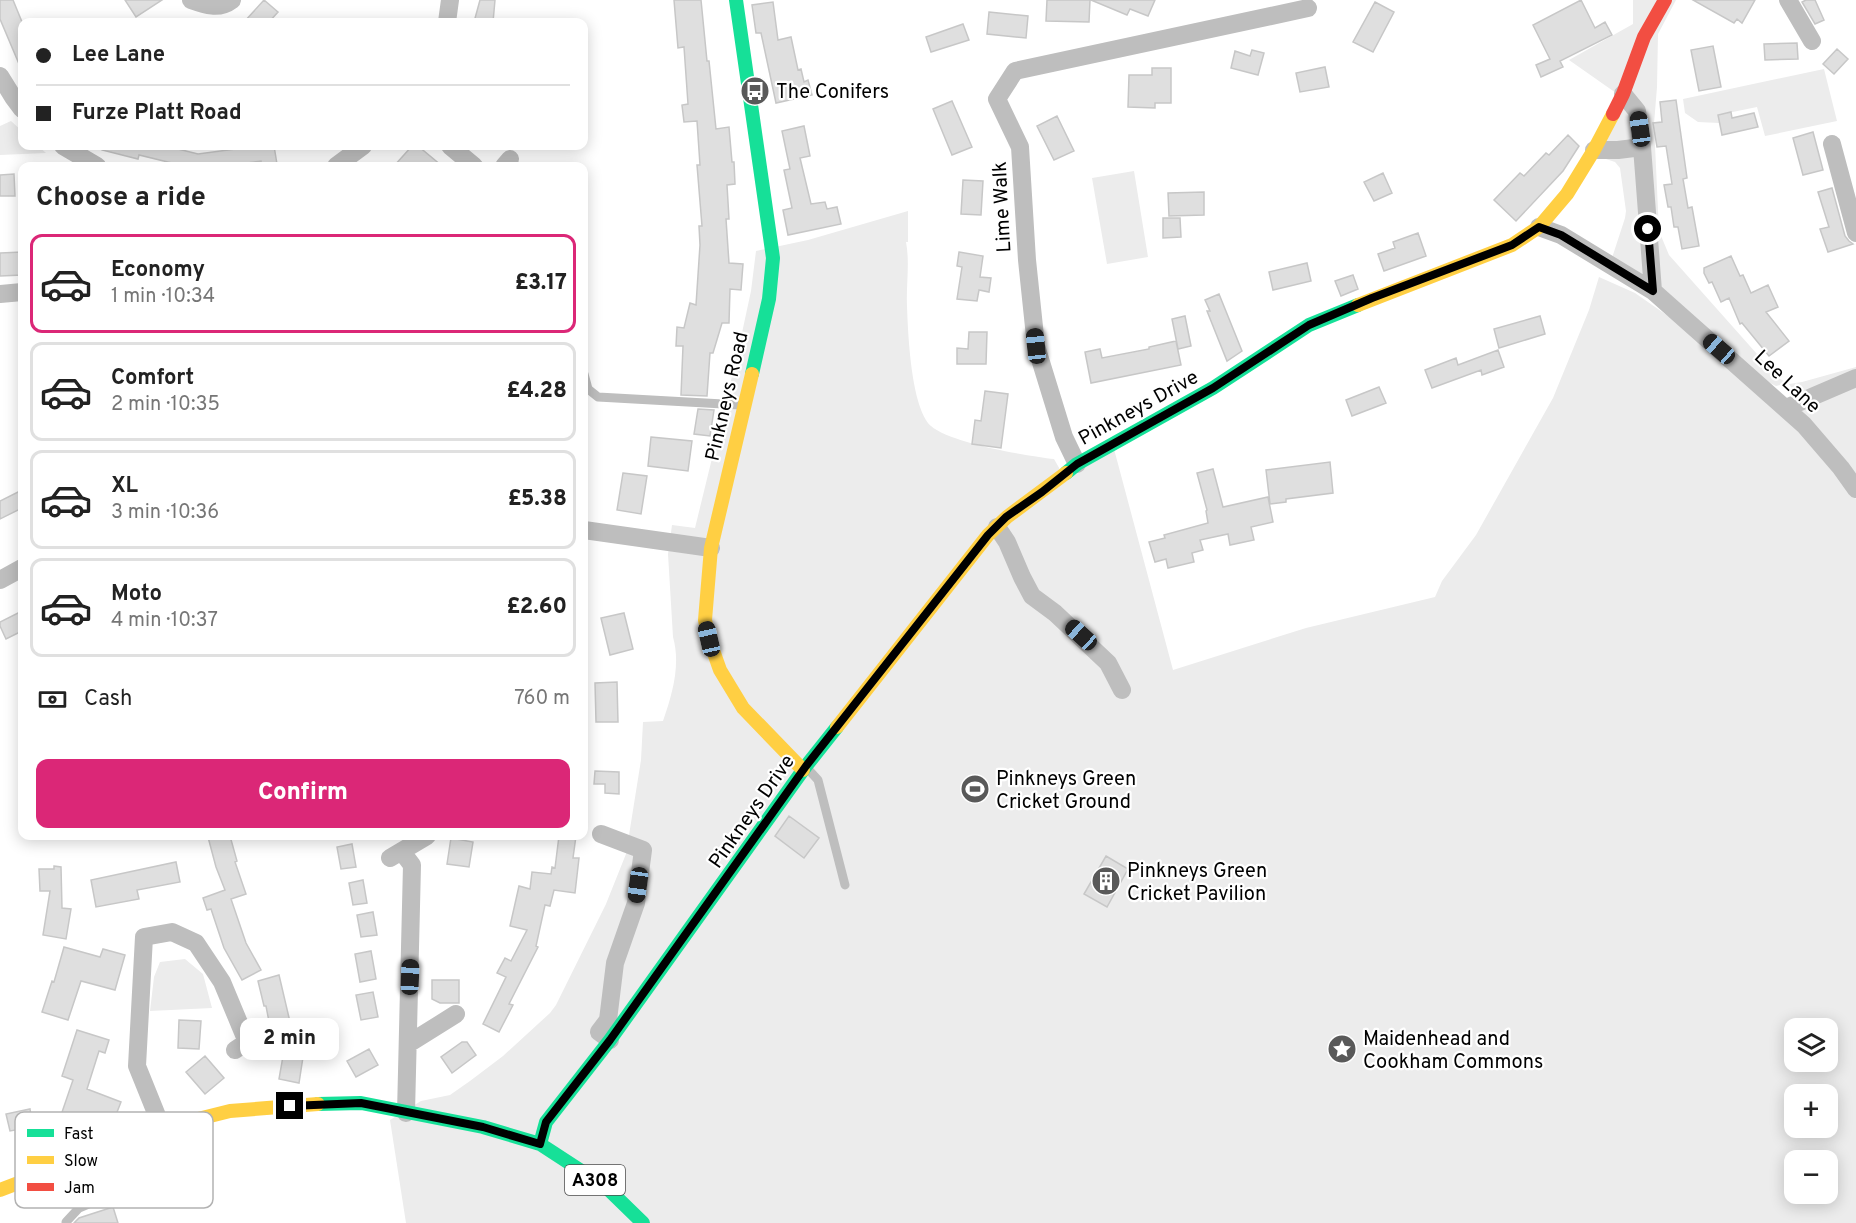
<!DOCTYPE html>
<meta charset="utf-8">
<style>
:root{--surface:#fff;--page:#f6f6f6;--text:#222;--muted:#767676;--line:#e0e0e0;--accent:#db2777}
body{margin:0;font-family:Overpass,sans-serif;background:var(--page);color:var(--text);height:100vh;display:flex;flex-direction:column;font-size:22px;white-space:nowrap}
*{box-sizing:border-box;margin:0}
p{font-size:20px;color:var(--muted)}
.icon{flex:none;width:33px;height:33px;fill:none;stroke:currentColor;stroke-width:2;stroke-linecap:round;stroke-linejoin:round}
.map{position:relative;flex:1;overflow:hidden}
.panel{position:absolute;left:18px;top:162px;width:570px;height:678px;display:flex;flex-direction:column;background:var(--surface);border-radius:12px;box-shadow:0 3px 15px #0003}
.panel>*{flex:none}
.hud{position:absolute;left:18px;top:18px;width:570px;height:132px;border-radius:12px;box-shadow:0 3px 15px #0003;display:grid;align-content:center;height:132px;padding:0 18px;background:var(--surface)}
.buttons{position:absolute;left:1784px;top:1018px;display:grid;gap:12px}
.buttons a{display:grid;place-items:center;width:54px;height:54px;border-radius:12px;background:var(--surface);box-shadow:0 3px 15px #0003;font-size:30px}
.end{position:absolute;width:27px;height:27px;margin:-14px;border:8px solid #000;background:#fff;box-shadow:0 0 0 3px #fff}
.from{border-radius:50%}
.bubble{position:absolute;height:42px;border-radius:12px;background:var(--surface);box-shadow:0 3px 15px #0003;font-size:20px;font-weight:800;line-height:42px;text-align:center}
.car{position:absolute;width:18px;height:36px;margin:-18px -9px;border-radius:8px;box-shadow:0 0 4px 2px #0007;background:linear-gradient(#222 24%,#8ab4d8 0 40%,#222 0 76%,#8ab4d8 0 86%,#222 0)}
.hud b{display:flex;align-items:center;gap:21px;height:57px;font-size:22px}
.hud b+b{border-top:2px solid var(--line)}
.hud i{width:15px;height:15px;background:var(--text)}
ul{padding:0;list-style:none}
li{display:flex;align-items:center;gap:18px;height:99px;margin:0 12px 9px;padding:0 6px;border:3px solid var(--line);border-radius:12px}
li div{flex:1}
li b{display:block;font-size:22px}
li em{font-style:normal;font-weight:800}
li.on{border-color:var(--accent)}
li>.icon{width:54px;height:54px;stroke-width:1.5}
h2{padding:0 18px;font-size:27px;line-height:72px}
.pay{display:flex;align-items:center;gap:15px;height:66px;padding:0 18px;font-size:22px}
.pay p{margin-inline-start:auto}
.cta{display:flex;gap:12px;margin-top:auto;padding:12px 18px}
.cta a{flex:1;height:69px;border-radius:12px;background:var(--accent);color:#fff;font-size:24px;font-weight:800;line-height:69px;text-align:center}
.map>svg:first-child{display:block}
.green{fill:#ececec;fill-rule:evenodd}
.building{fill:#dfdfdf;stroke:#c7c7c7;stroke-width:1.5}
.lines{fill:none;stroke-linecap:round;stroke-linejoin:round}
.lane{stroke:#bebebe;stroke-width:9}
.street{stroke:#bebebe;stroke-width:18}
.fast{stroke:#16e098;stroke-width:14}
.slow{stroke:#ffcf43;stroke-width:14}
.jam{stroke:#f24e42;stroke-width:14}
.route{stroke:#000;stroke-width:8}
.labels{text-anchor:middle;stroke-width:4.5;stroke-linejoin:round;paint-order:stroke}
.shield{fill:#fff;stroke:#4c4c4c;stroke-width:1.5}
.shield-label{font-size:18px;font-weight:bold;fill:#000}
.poi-label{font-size:20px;fill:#000;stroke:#fff;text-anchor:start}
.street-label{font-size:20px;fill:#000;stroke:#fff}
.key{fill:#fff;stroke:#b2b2b2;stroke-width:1.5}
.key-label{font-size:16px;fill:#000}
</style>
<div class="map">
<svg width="1856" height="1223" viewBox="0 0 1856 1223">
<rect width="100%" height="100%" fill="#fff"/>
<path class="green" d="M1633,0H1676L1658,34L1657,87L1654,124L1659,231L1669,255L1765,363L1780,379L1788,383L1776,386L1768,382L1709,332L1611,261L1625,218L1626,211L1620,168L1615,162L1606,159L1605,143L1626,100L1569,60L1633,24Z
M1824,69L1837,121L1765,136L1757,107L1718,115L1719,123L1698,122L1685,113L1683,99Z
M11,121L22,131V146H38L46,153L0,155V126Z
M1134,171L1148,257L1107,264L1092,178Z
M908,211V242H906C910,263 906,285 907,306C908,333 911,408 931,426C950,443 1027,456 1054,459L1062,473L1114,449L1173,670L1306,628L1435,597L1442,581L1476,535L1553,398L1589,310L1599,277L1635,293L1701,339L1835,466L1856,499V1223H406L390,1120L421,1101L450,1095L470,1081L503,1056L550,1013L556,1005L606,904L626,854L641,760L643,722L663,721C672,695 681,665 673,637L668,554L672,525L695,528L737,356L751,291L756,251L808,240ZM1794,1029H1827V1062H1794ZM1794,1095H1827V1128H1794ZM1794,1161H1827V1194H1794Z
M1856,367V482L1796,408L1798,398L1789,384L1802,382Z
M185,959L203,974L212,1008L150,1011L154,977L160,962Z"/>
<path class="building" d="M0,0H13L22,22V71L0,19Z
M125,0H162L136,17Z
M264,0L278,12L269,22H244Z
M480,0H495L493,22H474Z
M674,0H701L707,61H709L716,129L729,127L732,162H734L735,184L727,185L729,219H726L729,263L743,264L741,290L730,289L729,323H722L713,353H710L707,396L681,395L683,346H676L677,327L684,328L690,303L696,305L700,245L699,226H702L697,165H700L697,121L684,122L682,105L688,104L684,47L678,48Z
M1047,0H1090L1089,22L1046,21Z
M1091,0H1155L1148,16L1130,9L1127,15Z
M1581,0L1595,28L1605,22L1612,35L1560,61L1563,67L1541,77L1536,65L1550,59L1533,25Z
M1693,0H1755L1742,23L1737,19L1734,23Z
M1806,0H1815L1824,20L1815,24L1802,2Z
M773,2L778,40L791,37L798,70L801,69L804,82L808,80L812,95L776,103L761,33H756L752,5Z
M1375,2L1394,12L1373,52L1353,42Z
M989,12L1028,16L1026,38L987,34Z
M963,24L969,40L931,52L926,37Z
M1797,43L1798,59L1765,60L1764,44Z
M1713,46L1721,87L1699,91L1691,50Z
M1837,49L1848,59L1834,74L1823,64Z
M1252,50L1264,53L1258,75L1231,68L1235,51L1250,56Z
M1325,67L1329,87L1300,92L1296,73Z
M1152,68H1171V103H1155V108L1128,107L1129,75H1152Z
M1676,100L1687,178L1683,179L1688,208L1692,207L1699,246L1682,249L1678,227H1674L1671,207H1668L1664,185L1672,184L1666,146L1657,147L1653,123L1662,122L1660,102Z
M952,101L972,147L952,155L933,109Z
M1731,112L1732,118L1754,113L1758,127L1722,135L1718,115Z
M1057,116L1074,151L1054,160L1037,126Z
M804,126L810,156L800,158L811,204L825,202L827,209L837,207L841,224L788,235L783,210L792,208L784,170L790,169L782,131Z
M1813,132L1823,170L1803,175L1793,138Z
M1568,135L1579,146L1563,171L1516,221L1494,200L1520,173L1524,176L1546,153L1549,155Z
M102,146H166L198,154L257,146H274L277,164L262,166L261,161L227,166H175L176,164L139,155L138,159L102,150Z
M412,146H418L442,166H394Z
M1383,173L1392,193L1374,201L1364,182Z
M14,174L15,196H0V175Z
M963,180L983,181L981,215L961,214Z
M1832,188L1845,236L1849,241L1853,244L1828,252L1820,229L1829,227L1818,192Z
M1204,192V215L1169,216L1168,193Z
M1163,218H1180L1181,237L1163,238Z
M1418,233L1426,256L1384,271L1378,254L1395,248L1393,242Z
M22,252V275L0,276V253Z
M959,252L983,256L980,277L991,278L989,292L979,290L977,301L957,299L962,267L957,266Z
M1731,256L1740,276L1743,275L1751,293L1768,285L1778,307L1766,312L1789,341L1769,356L1742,323L1740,324L1729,298L1721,302L1712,282L1709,283L1704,273V268Z
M1307,263L1311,281L1273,290L1269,272Z
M1353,275L1358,289L1341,296L1335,281Z
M1219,294L1242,351L1227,361L1207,311H1210L1205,300Z
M1185,316L1191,346L1178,349L1172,319Z
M1540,316L1545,334L1499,348L1494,329Z
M969,332H987L986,364H957V348L968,349Z
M1176,341L1181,365L1091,383L1085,352L1100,349L1102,358L1149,349V347Z
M1498,350L1504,367L1482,375L1481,370L1432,388L1425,370L1456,358L1458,365Z
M1379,387L1386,403L1352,416L1346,400Z
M985,391L1008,394L1001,448L972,444L975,420L981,421Z
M698,409L714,410L710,436L694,434Z
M651,437L692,441L688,471L648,466Z
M1330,462L1333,493L1286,499V502L1270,504L1266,470Z
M1213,469L1223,507L1268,497L1273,522L1251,527L1254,540L1230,545L1228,534L1200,540L1203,550L1192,553L1194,562L1168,568L1166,559L1155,562L1149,542L1165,538L1164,535L1208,523L1206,511L1207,510L1197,473Z
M623,473L647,476L641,514L617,510Z
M22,490V508L0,519V501Z
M22,611V631L6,639L0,626V622Z
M624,613L633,649L610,655L601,618Z
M617,682L618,722H596L595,683Z
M595,771L619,772V794L605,793V784H594Z
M789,816L819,838L804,858L775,836Z
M215,836H230L237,861L235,862L246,894L231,899L246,943L261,970L242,980L224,948L211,909L207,910L203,898L225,890L216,867L208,837Z
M559,836H576L573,858H579L575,893L554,890L550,906L545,905L536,946L538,947L509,1004L513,1005L499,1032L483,1024L506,977L497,973L505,958L511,961L527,930L510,926L519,886L530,889L532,872L551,874L552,867L555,868Z
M451,838L473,842L469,867L447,864Z
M352,844L356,867L341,869L337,847Z
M1106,856L1128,869L1107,907L1084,894Z
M176,862L180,882L137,890L139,899L96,907L91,880Z
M54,866L61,867L62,908L71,909L66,939L43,935L50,891H40L39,869H54Z
M363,880L367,903L353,905L349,883Z
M373,912L377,935L361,937L357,915Z
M64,947L100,957L103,949L125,955L115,990L81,981L68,1020L42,1012L52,981L54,982Z
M371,951L376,979L360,982L355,954Z
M279,975L298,1056L303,1057L299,1083L279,1079L285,1045L275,1048L276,1040L271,1032L266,1006H264L258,981Z
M432,980H459V1003H440L432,999Z
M373,992L378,1017L361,1020L356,995Z
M179,1020L201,1021L199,1049L178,1048Z
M77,1030L109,1040L105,1053L99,1051L87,1089L121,1102L110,1130L74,1118L72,1125L59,1121L73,1080L62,1076Z
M462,1042H467L476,1055L452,1073L441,1057Z
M369,1049L378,1065L356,1077L347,1061Z
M205,1056L224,1078L205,1094L186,1072Z
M30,1109L33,1127L10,1131L6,1114Z
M113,1207L118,1223H74L79,1218Z"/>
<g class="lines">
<path class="lane" d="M584,374L588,389L598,397L741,405
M807,768L818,780L845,885
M66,1222L79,1208L126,1188"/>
<path class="street" d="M191,0C205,5 219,10 232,0
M1788,0L1812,41
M447,22L450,0
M0,76L13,97L22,109
M1623,94L1637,111L1642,147L1653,291
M1832,144L1856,233
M63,146L97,166
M450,146L474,166
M1594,150H1618L1642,147
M336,166L363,146
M504,166L510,159
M1539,227L1561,235L1653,291L1804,425L1841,468L1856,489
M0,294L22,292
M1786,408L1856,378
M1077,464L1064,437L1036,346L1027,260L1020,147L997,99L1015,71L1308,8
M997,527L1007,542L1022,577L1032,596L1055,613L1108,663L1122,690
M584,530L711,548
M0,580L22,568
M601,834L643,850L636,903L615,963L608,1020L599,1032L610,1040
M402,852L412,865L406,1113
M390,858L427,836
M408,1044L456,1014
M235,1050L247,1042L265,1041
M162,1128L137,1066L144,937L172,932L196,943L222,982L247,1042"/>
<path class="fast" d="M736,0L773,258L769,299L752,374
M1066,473L1077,464L1213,388L1309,325L1358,305
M318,1104L361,1103L483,1127L540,1144L606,1187L643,1223
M540,1144L546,1122L610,1040L806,766L837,727"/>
<path class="slow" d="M1358,305L1512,245L1539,227L1567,194L1594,150L1613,114
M752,374L711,548L705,620L709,639L720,670L743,708L803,770
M837,727L988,535L1007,517L1066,473
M0,1190L162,1128L230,1111L318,1104"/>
<path class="jam" d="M1613,114L1623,94L1644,37L1665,0"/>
</g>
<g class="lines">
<path class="route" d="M290,1106L361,1103L483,1127L540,1144L546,1122L610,1040L806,766L988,535L1006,517L1042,492L1077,464L1213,388L1309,325L1372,298L1512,245L1539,227L1561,235L1653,291L1648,229"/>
</g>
<defs>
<g id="bus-disc" transform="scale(1.5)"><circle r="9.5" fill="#595959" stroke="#fff"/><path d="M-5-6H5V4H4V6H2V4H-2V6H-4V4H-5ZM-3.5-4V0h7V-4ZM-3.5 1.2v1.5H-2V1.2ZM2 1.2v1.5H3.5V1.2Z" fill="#fff"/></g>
<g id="stadium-disc" transform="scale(1.5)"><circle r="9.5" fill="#595959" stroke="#fff"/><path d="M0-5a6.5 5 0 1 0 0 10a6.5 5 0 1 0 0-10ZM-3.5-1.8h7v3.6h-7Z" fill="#fff"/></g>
<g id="building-disc" transform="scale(1.5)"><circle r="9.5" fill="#595959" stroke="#fff"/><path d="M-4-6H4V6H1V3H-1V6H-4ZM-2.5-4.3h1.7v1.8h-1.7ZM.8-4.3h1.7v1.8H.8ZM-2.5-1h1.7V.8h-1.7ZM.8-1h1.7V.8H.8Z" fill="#fff"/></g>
<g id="sight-disc" transform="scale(1.5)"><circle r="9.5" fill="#595959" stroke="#fff"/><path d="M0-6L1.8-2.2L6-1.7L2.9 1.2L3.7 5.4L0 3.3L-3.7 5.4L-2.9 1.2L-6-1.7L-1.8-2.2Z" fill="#fff"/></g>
</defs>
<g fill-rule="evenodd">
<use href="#bus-disc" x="755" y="91"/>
<use href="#stadium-disc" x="975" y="789"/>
<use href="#building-disc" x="1106" y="881"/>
<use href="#sight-disc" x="1342" y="1049"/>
</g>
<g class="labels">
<rect class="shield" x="565" y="1165" width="60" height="30" rx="4.5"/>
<g class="shield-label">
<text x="595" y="1186">A308</text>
</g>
<g class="poi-label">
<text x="776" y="98">The Conifers</text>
<text x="996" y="785">Pinkneys Green<tspan x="996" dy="23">Cricket Ground</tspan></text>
<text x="1127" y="877">Pinkneys Green<tspan x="1127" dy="23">Cricket Pavilion</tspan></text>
<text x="1363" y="1045">Maidenhead and<tspan x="1363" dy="23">Cookham Commons</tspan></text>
</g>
<g class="street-label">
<text transform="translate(1001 207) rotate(-93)" y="7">Lime Walk</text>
<text transform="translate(1788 381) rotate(43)" y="7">Lee Lane</text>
<text transform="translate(726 396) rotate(-77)" y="7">Pinkneys Road</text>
<text transform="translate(1138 407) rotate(-29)" y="7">Pinkneys Drive</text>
<text transform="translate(751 811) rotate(-55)" y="7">Pinkneys Drive</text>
</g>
</g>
<rect x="15" y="1112" width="198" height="96" rx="9" class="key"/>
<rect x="27" y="1129" width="27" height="8" fill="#16e098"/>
<rect x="27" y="1156" width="27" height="8" fill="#ffcf43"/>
<rect x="27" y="1183" width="27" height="8" fill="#f24e42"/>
<g class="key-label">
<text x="64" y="1139">Fast</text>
<text x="64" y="1166">Slow</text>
<text x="64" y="1193">Jam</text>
</g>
</svg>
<div class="buttons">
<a><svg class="icon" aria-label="layers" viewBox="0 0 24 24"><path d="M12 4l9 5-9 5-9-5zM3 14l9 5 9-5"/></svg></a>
<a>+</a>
<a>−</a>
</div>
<i class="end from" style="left:1648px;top:229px"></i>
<i class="end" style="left:290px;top:1106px"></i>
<div class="bubble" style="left:240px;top:1018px;width:99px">2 min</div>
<i class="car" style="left:1640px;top:129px;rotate:352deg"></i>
<i class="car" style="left:1036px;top:346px;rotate:354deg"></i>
<i class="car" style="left:1719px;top:349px;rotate:311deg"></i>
<i class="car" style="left:1081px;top:635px;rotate:312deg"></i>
<i class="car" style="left:709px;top:639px;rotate:347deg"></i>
<i class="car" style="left:638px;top:885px;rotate:188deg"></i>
<i class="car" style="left:410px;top:977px;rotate:2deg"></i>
<div class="hud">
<b><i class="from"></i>Lee Lane</b>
<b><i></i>Furze Platt Road</b>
</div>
<section class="panel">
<h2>Choose a ride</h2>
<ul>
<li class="on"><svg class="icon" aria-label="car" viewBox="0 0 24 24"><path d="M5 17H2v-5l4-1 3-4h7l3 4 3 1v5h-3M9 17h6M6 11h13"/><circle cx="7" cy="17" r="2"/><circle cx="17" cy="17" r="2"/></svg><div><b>Economy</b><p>1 min · 10:34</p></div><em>£3.17</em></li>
<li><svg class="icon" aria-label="car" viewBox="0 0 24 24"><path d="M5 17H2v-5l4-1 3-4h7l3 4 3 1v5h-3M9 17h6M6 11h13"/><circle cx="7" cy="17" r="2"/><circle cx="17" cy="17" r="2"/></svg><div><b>Comfort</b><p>2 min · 10:35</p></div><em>£4.28</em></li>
<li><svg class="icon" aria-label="car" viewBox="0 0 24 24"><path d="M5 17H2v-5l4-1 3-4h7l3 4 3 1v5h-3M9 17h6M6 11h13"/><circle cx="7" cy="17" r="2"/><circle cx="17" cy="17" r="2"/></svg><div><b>XL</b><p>3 min · 10:36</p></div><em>£5.38</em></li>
<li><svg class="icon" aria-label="car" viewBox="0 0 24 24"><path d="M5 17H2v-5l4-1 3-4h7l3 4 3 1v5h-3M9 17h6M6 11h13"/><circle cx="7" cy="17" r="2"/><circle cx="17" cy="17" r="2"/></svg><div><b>Moto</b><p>4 min · 10:37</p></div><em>£2.60</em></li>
</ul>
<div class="pay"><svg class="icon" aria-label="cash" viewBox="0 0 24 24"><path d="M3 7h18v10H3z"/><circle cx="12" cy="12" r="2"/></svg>Cash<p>760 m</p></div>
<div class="cta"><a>Confirm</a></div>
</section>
</div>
